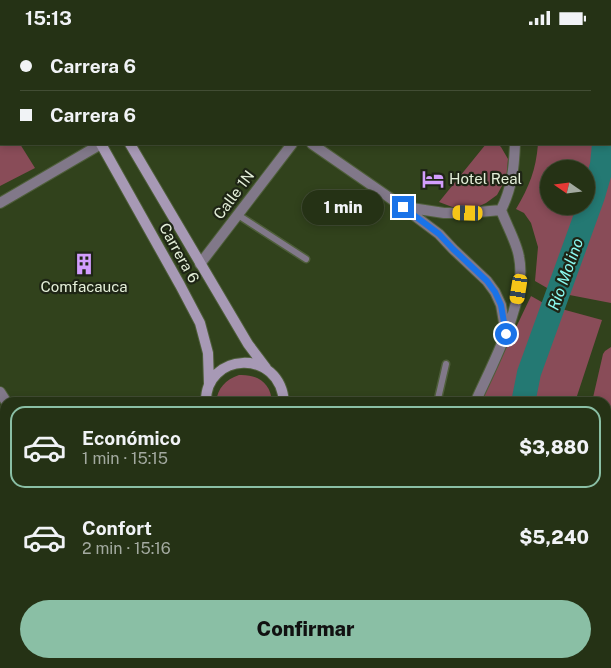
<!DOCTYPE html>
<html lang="es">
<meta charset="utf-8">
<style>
:root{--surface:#253215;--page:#2d3a1e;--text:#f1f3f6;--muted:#a3aaa0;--line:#424d34;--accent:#8abfa5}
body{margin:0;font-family:"Public Sans",sans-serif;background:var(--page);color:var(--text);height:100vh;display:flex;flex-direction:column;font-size:19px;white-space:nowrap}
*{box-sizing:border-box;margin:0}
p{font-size:16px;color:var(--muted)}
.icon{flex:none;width:28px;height:28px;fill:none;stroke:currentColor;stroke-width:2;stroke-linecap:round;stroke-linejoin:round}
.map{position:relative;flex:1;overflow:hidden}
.details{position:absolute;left:0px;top:362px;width:611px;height:271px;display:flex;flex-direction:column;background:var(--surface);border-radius:15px 15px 0 0;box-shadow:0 2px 8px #0003,0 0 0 1px var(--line)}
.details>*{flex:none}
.top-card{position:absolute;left:0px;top:0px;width:611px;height:110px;box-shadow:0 2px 8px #0003,0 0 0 1px var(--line);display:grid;align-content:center;height:110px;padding:0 20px;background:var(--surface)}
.needle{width:32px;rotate:284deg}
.tools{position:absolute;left:540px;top:125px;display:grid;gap:10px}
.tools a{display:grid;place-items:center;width:55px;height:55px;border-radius:50%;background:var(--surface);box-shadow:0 2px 8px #0003,0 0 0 1px var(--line);font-size:25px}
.end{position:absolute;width:22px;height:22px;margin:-11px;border:6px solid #1a73e8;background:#fff;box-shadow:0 0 0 2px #fff}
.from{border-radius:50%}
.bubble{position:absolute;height:35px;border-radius:18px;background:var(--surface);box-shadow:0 2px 8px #0003,0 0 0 1px var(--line);font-size:16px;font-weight:800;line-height:35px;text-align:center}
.car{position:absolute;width:15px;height:30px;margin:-15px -8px;border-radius:6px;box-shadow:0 0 4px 1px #0007;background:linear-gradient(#f5c518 24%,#345 0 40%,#f5c518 0 76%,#345 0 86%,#f5c518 0)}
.top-card b{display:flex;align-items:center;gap:18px;height:48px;font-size:19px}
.top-card b+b{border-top:1px solid var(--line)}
.top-card i{width:12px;height:12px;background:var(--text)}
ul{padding:9px 0 0;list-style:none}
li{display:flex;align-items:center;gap:15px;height:82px;margin:0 10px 8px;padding:0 10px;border:2px solid transparent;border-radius:15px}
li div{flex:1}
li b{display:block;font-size:19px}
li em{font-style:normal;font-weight:800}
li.active{border-color:var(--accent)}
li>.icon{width:45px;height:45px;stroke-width:1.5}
.primary-button{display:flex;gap:10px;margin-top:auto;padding:10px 20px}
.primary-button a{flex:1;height:58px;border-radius:30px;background:var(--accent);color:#111;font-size:20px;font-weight:800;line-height:58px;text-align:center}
.status{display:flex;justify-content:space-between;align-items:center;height:35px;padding:0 25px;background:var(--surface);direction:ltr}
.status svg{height:14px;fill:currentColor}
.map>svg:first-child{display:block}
.green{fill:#894c58;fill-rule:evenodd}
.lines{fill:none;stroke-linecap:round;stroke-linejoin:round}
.river{stroke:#247973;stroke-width:24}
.service-casing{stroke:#4e5e3a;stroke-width:9}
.minor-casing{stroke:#4e5e3a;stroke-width:12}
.tertiary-casing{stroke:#4e5e3a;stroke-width:12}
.secondary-casing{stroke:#4e5e3a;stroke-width:12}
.service{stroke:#817889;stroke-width:6}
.minor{stroke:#817889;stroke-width:10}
.tertiary{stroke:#817889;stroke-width:10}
.secondary{stroke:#a799b5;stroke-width:10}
.route{stroke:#1a73e8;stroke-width:6}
.labels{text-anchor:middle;stroke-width:4.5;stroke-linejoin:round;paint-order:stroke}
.poi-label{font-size:15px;fill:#e4efd9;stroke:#1e2515;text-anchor:start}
.street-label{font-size:15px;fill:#e4efd9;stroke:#1e2515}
.water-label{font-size:16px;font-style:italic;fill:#8bfaf1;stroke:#1e2515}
</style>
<div class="status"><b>15:13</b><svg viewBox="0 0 49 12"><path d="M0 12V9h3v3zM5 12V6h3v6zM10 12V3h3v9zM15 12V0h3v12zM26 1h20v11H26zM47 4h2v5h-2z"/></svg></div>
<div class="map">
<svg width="611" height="633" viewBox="0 0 611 633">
<rect width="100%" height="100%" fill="#31421c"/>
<path class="green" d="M462,0H606L605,1H463Z
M610,54L611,56V268L554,257L535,246L538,212L531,188L524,178L516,174C529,152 536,135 538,109H610ZM549,134H586V171H549Z
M0,79L1,81V109H20L35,133L0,151Z
M486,109H498L501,112L508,124L507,138L503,149L497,160L486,168L473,174L455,173L439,167Z
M531,261L547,270L602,285L575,367L480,368Z
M611,312V406L606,403V368L592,367L603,319L605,316Z
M239,340C257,339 271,348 272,367H216C218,353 225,345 239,340Z
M386,629H413L410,633H382Z
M474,629H531V633H481Z"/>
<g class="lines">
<path class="river" d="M578,0L580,1
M523,368L529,338L593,161L602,130L604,109
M399,633L402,629"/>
<g class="service-casing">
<path id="service" d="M238,180L306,224
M437,368L446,329"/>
</g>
<g class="minor-casing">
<path id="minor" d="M229,0L230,1
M441,0L442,1
M312,109L403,172L439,199L453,214L487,246L495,257L501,270L506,299
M0,168L101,109
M405,172L444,178H468L501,175
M200,229L292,109
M0,357L7,368
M475,368C492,329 528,265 519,222C517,208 506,189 501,175C512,153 514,133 515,109
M0,524L5,517
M228,633L229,629
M321,633L327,629"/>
</g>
<g class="tertiary-casing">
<path id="tertiary" d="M606,488L611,491"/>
</g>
<g class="secondary-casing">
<path id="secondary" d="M38,0L39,1
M65,0V1
M101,109L180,250L200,288L208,318L209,349
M130,109L248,309L266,333
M206,368C204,317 281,312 284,368
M0,556L5,559
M0,589L5,592
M61,629L68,633
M104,629L110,633
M449,629L455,633
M136,633L138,629"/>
</g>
<use href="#service" class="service"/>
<use href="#minor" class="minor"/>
<use href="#tertiary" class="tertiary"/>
<use href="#secondary" class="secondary"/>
</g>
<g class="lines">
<path class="route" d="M403,172L439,199L453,214L487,246L495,257L501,270L506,299"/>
</g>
<defs>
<g id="hotel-bare" transform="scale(1.725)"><path d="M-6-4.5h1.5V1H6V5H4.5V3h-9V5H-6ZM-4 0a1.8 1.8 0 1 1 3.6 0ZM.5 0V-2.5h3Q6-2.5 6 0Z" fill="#d29dfd" stroke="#1e2515" stroke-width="2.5" paint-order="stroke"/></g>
<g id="building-bare" transform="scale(1.725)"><path d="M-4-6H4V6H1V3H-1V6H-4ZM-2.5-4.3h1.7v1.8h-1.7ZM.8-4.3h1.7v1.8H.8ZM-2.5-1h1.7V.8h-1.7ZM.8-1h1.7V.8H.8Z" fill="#d29dfd" stroke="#1e2515" stroke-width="2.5" paint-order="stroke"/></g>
</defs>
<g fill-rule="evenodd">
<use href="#hotel-bare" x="433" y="144"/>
<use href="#building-bare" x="84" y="229"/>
</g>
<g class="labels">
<g class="poi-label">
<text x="449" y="149">Hotel Real</text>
<text x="84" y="257" text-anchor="middle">Comfacauca</text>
</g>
<g class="street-label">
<text transform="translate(234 160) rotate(-53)" y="5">Calle 1N</text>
<text transform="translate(179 218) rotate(61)" y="5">Carrera 6</text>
</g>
<g class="water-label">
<text transform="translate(565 239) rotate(-70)" y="6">Río Molino</text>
</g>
</g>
</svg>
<div class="tools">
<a><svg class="needle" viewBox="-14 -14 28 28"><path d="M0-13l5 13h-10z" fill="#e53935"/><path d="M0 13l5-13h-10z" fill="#a3aaa0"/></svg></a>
</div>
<i class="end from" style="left:506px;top:299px"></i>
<i class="end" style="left:403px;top:172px"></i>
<div class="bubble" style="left:302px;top:155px;width:82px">1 min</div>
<i class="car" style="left:468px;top:178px;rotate:271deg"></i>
<i class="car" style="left:519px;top:254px;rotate:189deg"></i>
<div class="top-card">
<b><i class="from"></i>Carrera 6</b>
<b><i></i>Carrera 6</b>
</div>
<section class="details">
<ul>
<li class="active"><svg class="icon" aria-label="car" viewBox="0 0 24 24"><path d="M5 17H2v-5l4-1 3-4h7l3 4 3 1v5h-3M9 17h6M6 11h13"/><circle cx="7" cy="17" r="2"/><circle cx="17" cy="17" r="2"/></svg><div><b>Económico</b><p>1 min · 15:15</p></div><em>$3,880</em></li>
<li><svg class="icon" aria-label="car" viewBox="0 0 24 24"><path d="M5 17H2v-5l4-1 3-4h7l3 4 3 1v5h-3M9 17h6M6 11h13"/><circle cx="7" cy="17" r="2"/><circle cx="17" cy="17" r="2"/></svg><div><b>Confort</b><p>2 min · 15:16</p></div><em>$5,240</em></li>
</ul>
<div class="primary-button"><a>Confirmar</a></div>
</section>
</div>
